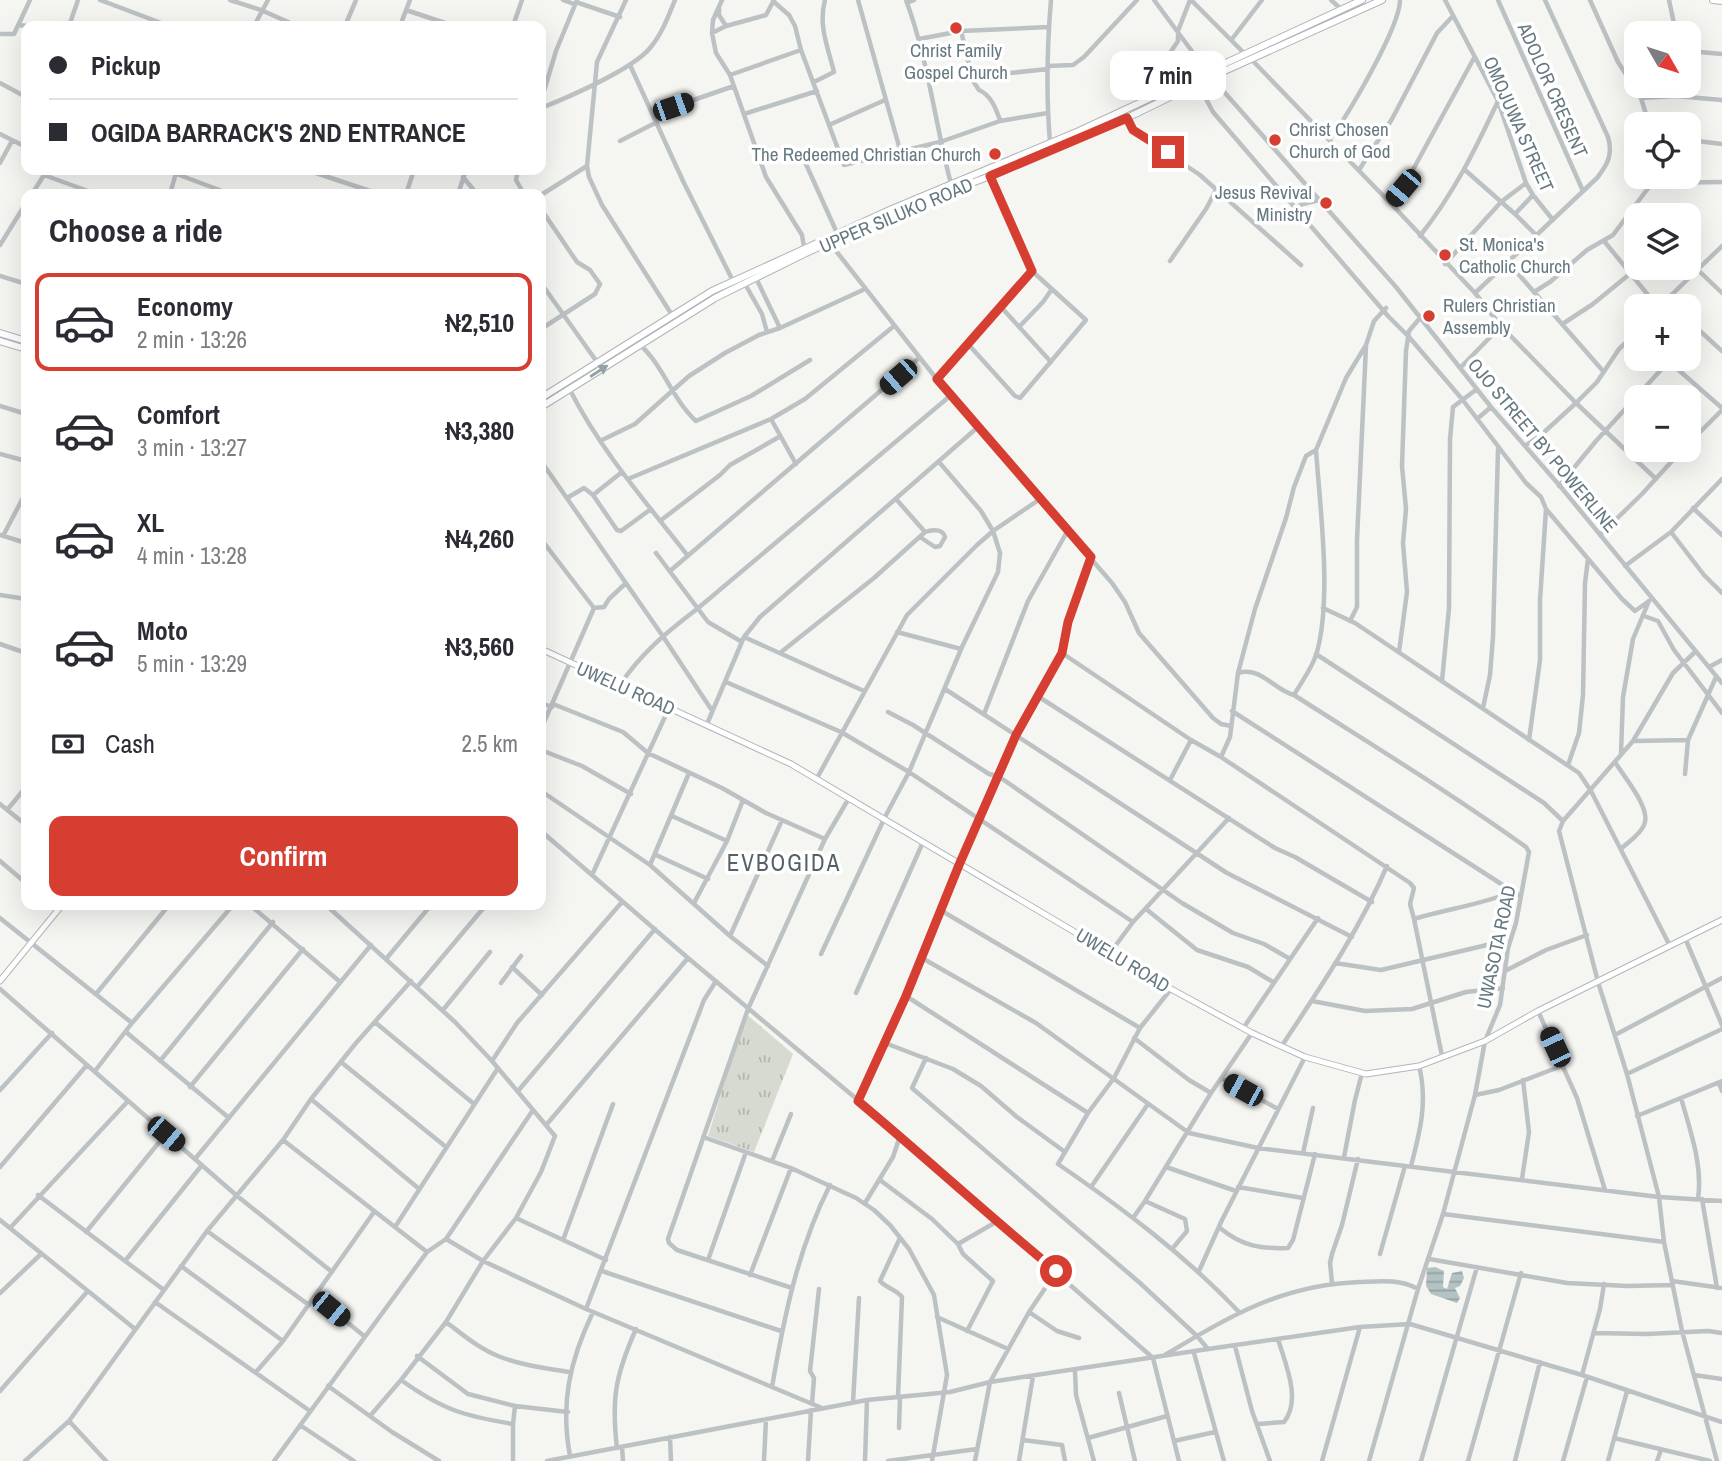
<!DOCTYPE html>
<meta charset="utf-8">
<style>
:root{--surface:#fff;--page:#f7f7f7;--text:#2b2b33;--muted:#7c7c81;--line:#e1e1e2;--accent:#d63e31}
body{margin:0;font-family:"Archivo Narrow",sans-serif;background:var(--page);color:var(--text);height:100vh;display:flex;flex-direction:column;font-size:26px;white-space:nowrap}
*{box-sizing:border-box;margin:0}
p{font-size:23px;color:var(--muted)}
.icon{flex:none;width:38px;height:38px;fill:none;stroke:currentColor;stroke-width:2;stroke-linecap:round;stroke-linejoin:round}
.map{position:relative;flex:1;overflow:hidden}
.details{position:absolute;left:21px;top:189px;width:525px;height:721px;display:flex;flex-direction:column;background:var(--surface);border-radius:14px;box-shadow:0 7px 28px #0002}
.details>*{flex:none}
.hud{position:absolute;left:21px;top:21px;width:525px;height:154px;border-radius:14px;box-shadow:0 7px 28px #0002;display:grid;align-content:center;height:154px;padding:0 28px;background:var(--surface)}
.needle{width:46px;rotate:129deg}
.buttons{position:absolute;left:1624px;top:21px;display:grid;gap:14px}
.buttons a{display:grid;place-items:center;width:77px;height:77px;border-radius:14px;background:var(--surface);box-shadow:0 7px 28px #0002;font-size:35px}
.end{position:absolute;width:32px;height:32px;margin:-16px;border:9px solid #d63e31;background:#fff;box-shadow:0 0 0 4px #fff}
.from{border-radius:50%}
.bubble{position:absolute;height:49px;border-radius:14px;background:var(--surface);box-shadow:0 7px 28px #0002;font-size:23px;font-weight:800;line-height:49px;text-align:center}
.car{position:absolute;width:21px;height:42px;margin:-21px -10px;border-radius:9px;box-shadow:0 0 5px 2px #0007;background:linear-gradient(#222 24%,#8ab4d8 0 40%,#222 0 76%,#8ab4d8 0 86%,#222 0)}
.hud b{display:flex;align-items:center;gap:24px;height:66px;font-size:26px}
.hud b+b{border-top:2px solid var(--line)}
.hud i{width:18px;height:18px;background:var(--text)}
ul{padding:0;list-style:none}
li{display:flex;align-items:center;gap:21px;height:98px;margin:0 14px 10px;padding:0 14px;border:4px solid transparent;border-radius:14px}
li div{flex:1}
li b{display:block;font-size:26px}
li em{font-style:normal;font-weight:800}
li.current{border-color:var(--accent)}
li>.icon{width:63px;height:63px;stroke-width:1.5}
h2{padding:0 28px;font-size:32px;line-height:84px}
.pay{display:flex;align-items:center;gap:18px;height:77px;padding:0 28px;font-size:26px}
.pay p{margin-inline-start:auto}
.cta{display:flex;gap:14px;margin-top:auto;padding:14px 28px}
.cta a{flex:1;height:80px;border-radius:14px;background:var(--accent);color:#fff;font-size:28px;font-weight:800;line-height:80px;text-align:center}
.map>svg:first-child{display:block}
.grass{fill:url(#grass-tufts)}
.water{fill:url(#water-rules)}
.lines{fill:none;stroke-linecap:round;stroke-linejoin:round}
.secondary-casing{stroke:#b1b7ba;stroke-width:7}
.primary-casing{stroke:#b0b5b8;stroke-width:8}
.street{stroke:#bcc1c3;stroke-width:4.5}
.secondary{stroke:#fff;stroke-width:5}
.primary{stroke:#fff;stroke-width:6}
.oneway{fill:#94a1a7}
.route{stroke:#d63e31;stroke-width:9}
.poi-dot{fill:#d63e31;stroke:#fff;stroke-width:2.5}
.labels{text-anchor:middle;stroke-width:7;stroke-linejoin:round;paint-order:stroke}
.poi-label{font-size:19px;fill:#667981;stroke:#fff;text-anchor:start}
.street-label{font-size:19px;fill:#667981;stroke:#fff}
.quarter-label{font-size:23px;letter-spacing:2px;fill:#546166;stroke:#fff}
</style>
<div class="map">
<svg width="1722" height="1461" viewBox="0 0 1722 1461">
<defs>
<pattern id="grass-tufts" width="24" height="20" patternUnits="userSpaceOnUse" patternTransform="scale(1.75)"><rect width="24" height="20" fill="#d6dad1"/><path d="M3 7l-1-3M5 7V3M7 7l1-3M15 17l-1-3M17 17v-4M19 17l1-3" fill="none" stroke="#b1b6af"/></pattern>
<pattern id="water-rules" width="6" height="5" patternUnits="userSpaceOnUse" patternTransform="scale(1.75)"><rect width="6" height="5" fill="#b3c2c3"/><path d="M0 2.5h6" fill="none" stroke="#95a2a4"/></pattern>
</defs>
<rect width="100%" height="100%" fill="#f5f5f2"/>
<path class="grass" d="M746,1014L793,1054L754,1152L708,1136Z"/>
<path class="water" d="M1435,1267L1444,1271L1443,1287L1447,1289L1452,1273L1462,1271L1464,1278L1460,1286L1455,1288L1460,1298L1457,1303L1431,1294L1426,1286L1427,1268Z"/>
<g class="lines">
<g class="secondary-casing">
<path id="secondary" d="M541,649L791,764L1171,989L1252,1033L1305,1057L1366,1074L1419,1066L1485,1041L1538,1011L1722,920
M0,981L62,905"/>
</g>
<g class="primary-casing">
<path id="primary" d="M1713,0L1722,1
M0,333L26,341
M0,341L26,349
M541,398L712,291L892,209L1079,131L1362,0
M541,407L715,298L806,253L896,212L990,176L1127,118L1211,77L1382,0"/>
</g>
<path class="street" d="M100,0L169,26
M230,0L261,10L297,26
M563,0L574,4
M626,0L597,62L587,166L589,177L602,205L672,315
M722,0L713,20L712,33L716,53L730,75L766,177L802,235L804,247
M858,0L900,150
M906,0C928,59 935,123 951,184
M1154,0L1211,77L1396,287L1491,407L1560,486L1722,683
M1191,0L1245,54
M1331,0L1341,9
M1445,0L1498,101L1526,183L1533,195L1553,220
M1498,0L1583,191
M1590,0L1618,62L1641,98L1649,124
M1669,0L1676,33
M773,1L789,15L795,26L801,50L844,165L940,142L1000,121L1048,113
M576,2L620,17
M907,3L914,0
M719,8V15L726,26
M406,10L454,26
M19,25L27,26
M69,26L78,0
M254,26L268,0
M345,26L356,0
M400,26L410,0
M513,26L522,0
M961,31L973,81L979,90C991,95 996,109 1000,120
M712,33L726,26L766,15L774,0
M0,34H14L30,0
M919,39L961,31L1049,27
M1232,39L1262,0
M1689,51L1722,54
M1251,59L1397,210L1475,293L1501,326L1576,403L1656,479
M630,65L683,181L733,281
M1048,66L1073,65L1084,57L1137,0
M1010,73L1048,69
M730,75L801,50
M814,82L834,72C828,47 818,26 825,0
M0,83L26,97
M1198,84L1213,112L1388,316L1409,337L1462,399L1526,483L1541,497L1546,509L1622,599L1635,611L1649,601
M1152,97L1151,86L1155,75L1178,41V31L1190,0
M1641,98L1676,96L1722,100
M541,101L556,51L577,0
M541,108C567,98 633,69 650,48C662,34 668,17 675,0
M653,114L734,86
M744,114L817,91
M1127,118L1133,130L1200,175L1301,265
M829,125L885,100
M0,134L26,147
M1329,140C1347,117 1400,27 1400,0
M1689,140L1722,144
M620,141L657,122
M1050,142C1046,95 1047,47 1051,0
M805,162L837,233
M0,163L12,141
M37,170L44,175L96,194
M166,170L230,194
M307,170L379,194
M518,170L516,180L524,194
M1359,170L1392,119L1437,33L1452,17
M1465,170L1515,214
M463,177L477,194
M1652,183L1722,182
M32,194L44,175
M170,194L176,173
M406,194L414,170
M458,194L466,170
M541,195L587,166
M1533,195L1515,214L1536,235
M1391,203L1403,188L1474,58
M1294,208L1303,204L1319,200
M541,209L577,262L590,270L600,284L595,294L541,329
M1420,236C1454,193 1475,150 1498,101
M1604,241L1657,306
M829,242L950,396L1112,583L1125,602L1139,633L1213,718L1221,724L1231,726
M0,245L26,203
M1170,261L1206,209L1216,190
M1507,261L1603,371
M1445,264L1501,202L1526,183
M1698,270L1722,293
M0,276L26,284
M756,278L780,328
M541,283L597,362
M745,284L762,314L767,332
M1534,292L1550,282L1587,250L1613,235L1652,183V177
M1475,293L1597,178C1608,164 1613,154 1608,137L1545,0
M1660,306L1722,246
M1001,307L1051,362
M1689,321L1722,351
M1564,323L1593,304L1637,268
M1019,327L1043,302L1052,289
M968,344L1015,396L1020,398L1086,320L1032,271L990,176
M640,345C663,365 672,399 696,421L751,396L810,360
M1666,359L1722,408
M1461,367L1501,326
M937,379L1032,271
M570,390C601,451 646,502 688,556
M0,406L26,414
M771,419L796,464
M1477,419L1491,407
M600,441L635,424L689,376L725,353L759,335L780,328L865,289
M1689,443L1722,410
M1525,446L1541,435L1576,403L1597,382L1619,349L1636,333
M0,454L26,461
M541,461L662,635L711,709
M628,479L771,419L805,399L894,326
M1559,486L1596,441L1669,361
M593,495L622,472
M567,498L584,488L593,495L617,530L621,531L651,509
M1693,508L1722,535
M660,521L720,475L730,465L779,437
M1671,532L1704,575L1722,593
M0,535L26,543
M1600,535L1642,494L1682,450
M3,536L26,492
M920,537L935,547L940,546L945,537C943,529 933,529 925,532
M541,539L594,608L541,729
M656,553L708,622L742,642
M1625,566L1671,532L1722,479
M670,571L919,358
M0,595L26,599
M594,608L604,607L609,599L626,583
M1323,608L1355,623L1579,773L1591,791L1670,946
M541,610L542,606
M1644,616L1658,621L1674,650L1722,713
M1350,621L1357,607V540L1366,346
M897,632L961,649
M744,637L864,691
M0,644L26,653
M1399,652L1407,592L1403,543L1406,509L1402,466L1406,351L1409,331L1420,318
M1695,652L1673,673L1633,741L1563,821L1559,831L1598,982L1627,1074L1659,1197L1664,1242L1682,1331L1717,1461
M780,653L874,578L925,532L896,499
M1062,653L1191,740L1221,757L1410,883L1414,888L1410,904L1414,919
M1316,654L1544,803L1563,821
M1709,667L1722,660
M1238,673C1261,666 1274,690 1294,695C1372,745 1451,793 1526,847L1529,852L1516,923L1508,948L1500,1005L1485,1041L1475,1095L1443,1214L1418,1289L1369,1461
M1442,681L1449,608L1450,439L1453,407L1477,389
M726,682L841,732L909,772L1133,922
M620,685C641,653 667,632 697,609L950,396
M945,689L1227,873L1352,937
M1294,695C1302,681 1313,667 1317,652C1332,597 1320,508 1316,450
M1039,697L1275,848L1295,857L1372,902
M541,703L552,707
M553,704L623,732L648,753L722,788L766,813L825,839
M1483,708L1490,675L1493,637L1498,449
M1232,711L1520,896
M888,712L913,725L989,774L998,776L1182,903L1233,933L1264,944L1290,959
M984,714L1028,601L1068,530
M707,724L744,637L760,617L978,427
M1529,740L1540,660V600L1546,509
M1634,741L1688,740
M541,750L582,766L631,794
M1621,753L1623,697L1633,639L1649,601
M1221,757L1230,737L1238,673L1255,609L1286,518L1294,487L1306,456L1316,450L1346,378L1366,345L1374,321L1386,308
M1615,762C1624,777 1652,809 1644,825C1640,835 1628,842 1621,849
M1568,765L1579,733L1583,695L1585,583L1588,559
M1685,774L1688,740L1716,677
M817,778L907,615L977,545L993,531L1040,499
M1170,780L1191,740
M544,793L650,865L730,936L768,966
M0,804L26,825
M7,810L26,787
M672,816L727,841
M541,831L688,958L901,1136L1153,1358L1179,1461
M656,855L708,879
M0,861L26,883
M650,865L689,773
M592,875L669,708
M541,894L542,895
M694,903L727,841L743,800
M250,905L339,981
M326,905L455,1022L492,1061L555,1136L541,1172L516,1218L483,1261L446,1322L401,1380L370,1416
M1146,909L1197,950L1248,967L1273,982
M942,911L1140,1028
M0,918L132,1023
M730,936L782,820
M1685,938L1722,1025
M1110,953L1133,922L1229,818
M821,954L885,817L909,772L962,647L998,572L1000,553L993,531L981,511L939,462
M922,958L1036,1023L1189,1133L1258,1148L1659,1197L1722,1201
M386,959L431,905
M1335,963L1381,970L1487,945L1508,948
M512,967L542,995
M1505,971L1546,950L1587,935
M501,983L521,956
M418,986L486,905
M0,989L236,1195L332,1272
M1171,989L1140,1028L1114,1078L1088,1113L1058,1164C1122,1208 1185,1255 1239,1312
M856,993L923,842
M96,994L169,905
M906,996L1088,1113
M1312,1001L1365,1011L1412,1009L1466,992L1503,988
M443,1010L490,952
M1538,1011L1577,1098L1605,1190
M376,1023L474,1104
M1244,1027L1318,918
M126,1032L229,1118
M1615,1035L1722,978
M1134,1038L1189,1080L1211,1093
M885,1043L953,1069L981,1086L1017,1117L1065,1152
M1281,1047C1320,988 1359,931 1387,866
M1442,1056L1414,919C1447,909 1480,905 1512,892
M926,1058L912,1088L1140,1283L1197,1336L1208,1349
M160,1061L273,922
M492,1061L517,1023L622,902
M341,1062L446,1147
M95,1071L132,1023L233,905
M1627,1074L1722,1029
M1221,1078L1278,1109
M1719,1083L1722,1091
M190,1087L303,949
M0,1090L52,1033
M518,1091L655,929
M1475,1095L1499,1090L1564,1065
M1681,1098C1690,1130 1703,1165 1698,1199
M311,1099L418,1188
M858,1101L906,996L959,865L998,776L1016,735L1062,653L1068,622L1091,557
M1637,1116L1722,1081
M547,1124L688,958
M703,1137L791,1168L856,1198L874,1210L890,1225L909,1249L934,1295L947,1375L932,1461
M283,1140L427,1252
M1303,1153L1313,1108
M1344,1157L1355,1100L1362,1073
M195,1159L371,945
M772,1161L791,1114
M1411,1166C1420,1132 1428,1101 1419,1066
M0,1167L87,1065
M1166,1167L1236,1191
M1522,1179L1529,1132L1523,1080
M880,1180L932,1219L958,1244L963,1254L993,1281L967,1331
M1091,1187L1148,1104
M1238,1187L1303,1198
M38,1195L125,1261L202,1165
M1702,1199L1717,1288
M1145,1201L1185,1219L1187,1231L1172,1249
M865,1203L893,1157L900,1136
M1443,1214L1664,1242
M516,1218L606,1260
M1133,1218L1145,1201L1211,1093L1252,1033
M0,1220L135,1329
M395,1227L498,1068
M10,1228L128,1101
M1220,1228C1242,1246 1260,1249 1288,1248L1293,1240L1315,1154
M207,1231L309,1305
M86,1232L165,1135
M446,1239L483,1261L586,1309L822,1408
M563,1240L613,1104
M958,1244L996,1222
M1380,1254L1405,1166
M1429,1259L1567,1283L1627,1286L1672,1285
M708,1260L746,1152
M125,1261L164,1290
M181,1266L283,1341
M602,1271L781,1331
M1199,1271L1222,1220L1305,1057
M750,1275L791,1168
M1672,1281L1722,1288
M1332,1283L1330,1263L1332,1254L1342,1225L1358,1159
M792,1288L677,1250L669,1243L668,1239L748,1009L825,839L849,798
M0,1293L41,1254
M315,1296L364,1336
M155,1302L310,1411
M586,1309L704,1000L716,981
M1029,1312L1057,1331L1079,1338
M937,1317L1008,1349
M446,1322C462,1334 478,1348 498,1356C520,1365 545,1368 569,1372
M1594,1333L1647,1334L1708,1331L1722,1333
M1235,1346L1252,1411L1270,1461
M1194,1353L1224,1461
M1165,1355C1232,1315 1281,1285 1360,1282C1381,1281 1400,1279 1418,1289
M417,1356L468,1394L515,1406L568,1412
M1075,1371L1076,1395L1094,1461
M256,1372L283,1341L374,1212
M1582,1375L1600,1309L1604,1284
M1694,1375L1722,1379
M401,1380C443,1410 464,1416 513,1424L515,1406
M328,1386L392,1432L439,1461
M772,1387C784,1317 798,1248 830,1185
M0,1391L87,1292
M1119,1393L1135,1461
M898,1397L902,1297C897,1290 886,1288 880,1281L900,1238
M853,1402L859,1298
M812,1404L814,1378L810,1371L819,1289
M69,1421L106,1461
M513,1424V1461
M1257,1424L1284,1422C1302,1400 1285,1363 1278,1339
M300,1425L354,1461
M899,1428L900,1397
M670,1437L671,1461
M1088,1438L1167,1416
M1614,1438L1710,1461
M1023,1440L1062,1445L1065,1461
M1174,1441L1215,1432
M622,1447L623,1461
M617,1448C611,1398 616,1374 636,1329
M570,1456C560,1403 570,1360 593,1312
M25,1461L69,1421L207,1231L283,1140L311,1099L356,1043L411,981
M274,1461L427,1252L446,1239L533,1110
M547,1461L867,1400L950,1392L990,1382L1208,1349L1360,1327L1410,1324L1582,1375L1722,1422
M764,1461L766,1419
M808,1461L811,1410
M865,1461L867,1400
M888,1461L977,1449
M975,1461L990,1382L1029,1312L1056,1272
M1019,1461L1033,1376
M1322,1461L1360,1327
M1421,1461L1477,1267
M1468,1461L1521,1273
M1515,1461L1540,1362
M1563,1461L1587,1377
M1608,1461L1627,1391
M1657,1461L1661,1450"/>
<use href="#secondary" class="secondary"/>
<use href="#primary" class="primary"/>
</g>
<defs><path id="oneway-solid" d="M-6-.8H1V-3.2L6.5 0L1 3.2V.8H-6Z" transform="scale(1.75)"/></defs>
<use class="oneway" href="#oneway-solid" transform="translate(599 371) rotate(-33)"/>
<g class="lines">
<path class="route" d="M1056,1271C989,1216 925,1157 858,1101L906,996L959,865L1016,735L1062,653L1068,622L1091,557L937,379L1032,271L990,176L1127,118L1133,130L1168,152"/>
</g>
<g class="poi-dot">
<circle cx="956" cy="28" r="7"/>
<circle cx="1275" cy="140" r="7"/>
<circle cx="995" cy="154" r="7"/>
<circle cx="1326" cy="203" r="7"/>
<circle cx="1445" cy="255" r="7"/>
<circle cx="1429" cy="316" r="7"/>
</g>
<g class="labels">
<g class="poi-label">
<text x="956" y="57" text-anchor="middle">Christ Family<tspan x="956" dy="22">Gospel Church</tspan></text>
<text x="1289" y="136">Christ Chosen<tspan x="1289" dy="22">Church of God</tspan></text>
<text x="981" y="161" text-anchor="end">The Redeemed Christian Church</text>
<text x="1312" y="199" text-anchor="end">Jesus Revival<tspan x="1312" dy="22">Ministry</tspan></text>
<text x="1459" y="251">St. Monica's<tspan x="1459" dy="22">Catholic Church</tspan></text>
<text x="1443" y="312">Rulers Christian<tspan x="1443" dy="22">Assembly</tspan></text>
</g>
<g class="street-label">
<text transform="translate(1553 90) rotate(66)" y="7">ADOLOR CRESENT</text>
<text transform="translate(1519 124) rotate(66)" y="7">OMOJUWA STREET</text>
<text transform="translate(896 215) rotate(-23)" y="7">UPPER SILUKO ROAD</text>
<text transform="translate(1543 445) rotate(50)" y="7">OJO STREET BY POWERLINE</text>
<text transform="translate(626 688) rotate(24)" y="7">UWELU ROAD</text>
<text transform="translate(1496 947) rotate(-78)" y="7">UWASOTA ROAD</text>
<text transform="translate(1123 960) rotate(31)" y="7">UWELU ROAD</text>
</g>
<g class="quarter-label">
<text x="784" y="871">EVBOGIDA</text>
</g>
</g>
</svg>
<div class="buttons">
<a><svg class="needle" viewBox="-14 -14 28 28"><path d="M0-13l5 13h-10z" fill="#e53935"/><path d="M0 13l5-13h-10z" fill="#7c7c81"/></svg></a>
<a><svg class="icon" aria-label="locate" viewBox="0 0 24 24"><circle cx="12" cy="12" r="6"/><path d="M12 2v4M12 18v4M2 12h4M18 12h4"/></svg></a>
<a><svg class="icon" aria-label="layers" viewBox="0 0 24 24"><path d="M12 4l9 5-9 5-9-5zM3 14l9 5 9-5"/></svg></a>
<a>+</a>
<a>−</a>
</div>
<i class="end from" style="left:1056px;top:1271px"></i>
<i class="end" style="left:1168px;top:152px"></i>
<div class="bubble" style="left:1110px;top:51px;width:116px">7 min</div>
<i class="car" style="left:673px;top:107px;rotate:71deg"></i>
<i class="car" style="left:1403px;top:188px;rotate:220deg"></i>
<i class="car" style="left:898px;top:377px;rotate:229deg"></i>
<i class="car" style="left:1555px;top:1047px;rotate:335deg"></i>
<i class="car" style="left:1243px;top:1090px;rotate:299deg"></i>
<i class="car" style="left:166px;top:1134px;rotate:130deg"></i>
<i class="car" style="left:331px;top:1309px;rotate:129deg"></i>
<div class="hud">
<b><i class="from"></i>Pickup</b>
<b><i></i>OGIDA BARRACK'S 2ND ENTRANCE</b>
</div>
<section class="details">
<h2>Choose a ride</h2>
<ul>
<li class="current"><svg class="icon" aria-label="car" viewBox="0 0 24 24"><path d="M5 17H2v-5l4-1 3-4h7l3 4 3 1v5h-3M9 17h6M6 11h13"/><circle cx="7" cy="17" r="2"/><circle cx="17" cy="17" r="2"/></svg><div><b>Economy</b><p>2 min · 13:26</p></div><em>₦2,510</em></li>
<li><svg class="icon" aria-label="car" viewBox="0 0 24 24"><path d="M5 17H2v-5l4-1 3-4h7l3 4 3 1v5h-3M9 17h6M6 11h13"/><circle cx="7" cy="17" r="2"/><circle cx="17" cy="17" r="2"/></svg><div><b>Comfort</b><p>3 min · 13:27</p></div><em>₦3,380</em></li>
<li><svg class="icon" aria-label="car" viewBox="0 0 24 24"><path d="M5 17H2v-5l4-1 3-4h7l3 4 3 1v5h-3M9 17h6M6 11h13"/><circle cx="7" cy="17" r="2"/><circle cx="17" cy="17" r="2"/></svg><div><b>XL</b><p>4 min · 13:28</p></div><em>₦4,260</em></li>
<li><svg class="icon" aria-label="car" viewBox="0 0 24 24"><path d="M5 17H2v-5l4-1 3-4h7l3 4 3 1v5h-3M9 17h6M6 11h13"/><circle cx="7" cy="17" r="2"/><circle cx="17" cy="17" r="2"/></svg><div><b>Moto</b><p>5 min · 13:29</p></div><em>₦3,560</em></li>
</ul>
<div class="pay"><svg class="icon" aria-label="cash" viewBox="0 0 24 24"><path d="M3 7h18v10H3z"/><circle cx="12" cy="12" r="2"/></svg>Cash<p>2.5 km</p></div>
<div class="cta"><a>Confirm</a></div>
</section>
</div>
